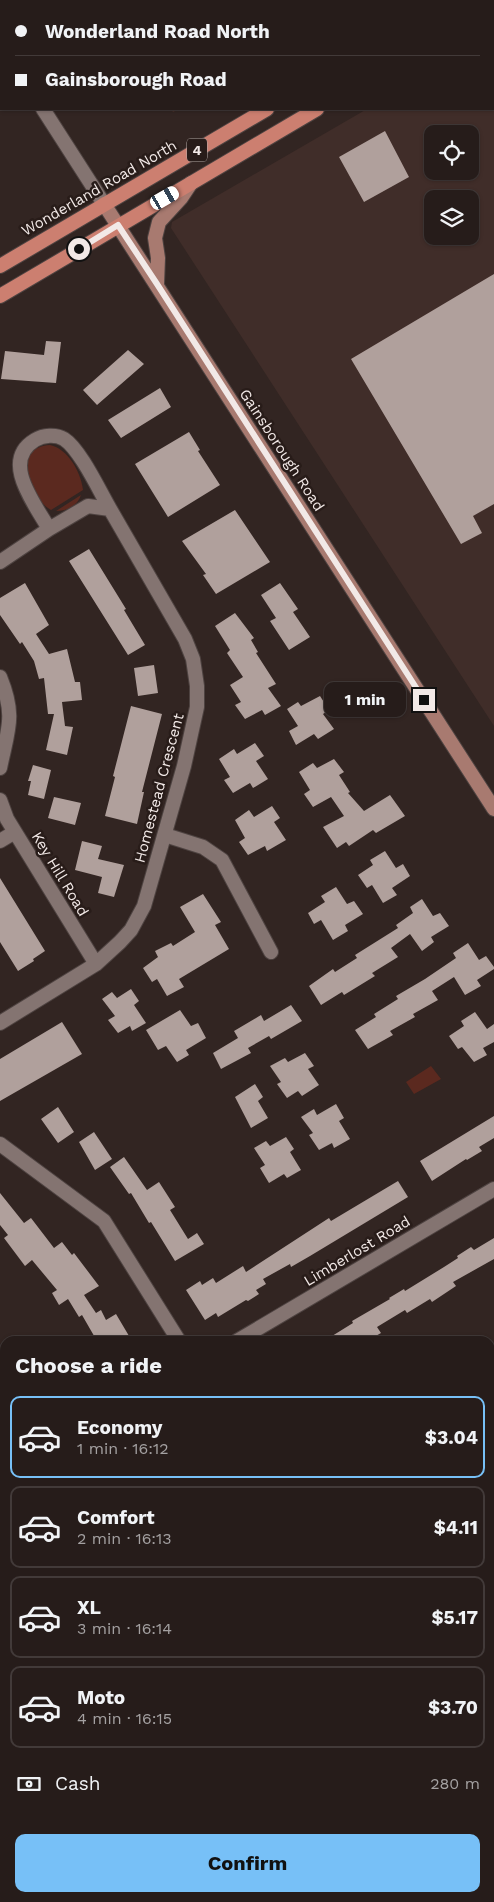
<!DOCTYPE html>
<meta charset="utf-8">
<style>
:root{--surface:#261c1a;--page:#322927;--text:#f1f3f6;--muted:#a4a1a2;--line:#423a39;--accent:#77c0f7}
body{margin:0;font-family:"Work Sans",sans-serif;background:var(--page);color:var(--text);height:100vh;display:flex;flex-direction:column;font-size:19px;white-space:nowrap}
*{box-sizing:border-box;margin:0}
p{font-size:16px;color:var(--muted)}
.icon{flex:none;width:28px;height:28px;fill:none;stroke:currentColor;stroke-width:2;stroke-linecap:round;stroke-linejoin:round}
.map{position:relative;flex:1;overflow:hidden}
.sheet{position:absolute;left:0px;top:1336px;width:495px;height:566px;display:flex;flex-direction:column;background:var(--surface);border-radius:15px 15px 0 0;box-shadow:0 1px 4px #0004,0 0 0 1px var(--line)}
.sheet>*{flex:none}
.guide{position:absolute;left:0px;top:0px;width:495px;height:110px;box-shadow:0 1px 4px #0004,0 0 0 1px var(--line);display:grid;align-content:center;height:110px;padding:0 15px;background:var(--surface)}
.tools{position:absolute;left:424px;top:125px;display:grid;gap:10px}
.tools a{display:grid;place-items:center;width:55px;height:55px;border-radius:10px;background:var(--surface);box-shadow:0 1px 4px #0004,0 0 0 1px var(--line);font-size:25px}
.end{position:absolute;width:22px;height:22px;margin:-11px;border:6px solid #f2e9e7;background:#111;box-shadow:0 0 0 2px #111}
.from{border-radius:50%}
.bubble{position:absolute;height:35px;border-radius:10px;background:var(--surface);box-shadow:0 1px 4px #0004,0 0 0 1px var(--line);font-size:16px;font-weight:700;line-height:35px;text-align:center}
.car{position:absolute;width:15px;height:30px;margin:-15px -8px;border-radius:6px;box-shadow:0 0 4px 1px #0007;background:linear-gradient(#fff 24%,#345 0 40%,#fff 0 76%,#345 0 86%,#fff 0)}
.guide b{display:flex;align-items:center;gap:18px;height:48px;font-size:19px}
.guide b+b{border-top:1px solid var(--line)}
.guide i{width:12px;height:12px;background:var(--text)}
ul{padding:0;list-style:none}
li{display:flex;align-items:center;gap:15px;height:82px;margin:0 10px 8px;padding:0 5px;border:2px solid var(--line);border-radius:10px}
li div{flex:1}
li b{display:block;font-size:19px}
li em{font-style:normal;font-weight:700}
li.on{border-color:var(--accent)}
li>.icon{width:45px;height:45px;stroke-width:1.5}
h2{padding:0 15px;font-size:22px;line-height:60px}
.pay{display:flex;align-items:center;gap:12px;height:55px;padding:0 15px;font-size:19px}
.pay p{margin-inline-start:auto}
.button{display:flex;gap:10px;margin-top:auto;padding:10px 15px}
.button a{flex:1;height:58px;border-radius:10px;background:var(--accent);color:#111;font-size:20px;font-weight:700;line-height:58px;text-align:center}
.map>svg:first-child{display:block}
.built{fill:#402d29;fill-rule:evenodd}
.green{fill:#5b291f}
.forest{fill:#794237}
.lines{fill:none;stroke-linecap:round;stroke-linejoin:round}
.stream{stroke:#7e473b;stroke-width:4.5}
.building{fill:#b0a09c}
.minor-casing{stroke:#4e4341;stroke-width:16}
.tertiary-casing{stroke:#4e4341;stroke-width:16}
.secondary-casing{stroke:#4e4341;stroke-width:16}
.primary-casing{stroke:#4e4341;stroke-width:16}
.minor{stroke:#847471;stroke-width:14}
.tertiary{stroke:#847471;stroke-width:14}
.secondary{stroke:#a87a70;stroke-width:14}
.primary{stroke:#cc7f70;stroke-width:14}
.route{stroke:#f2e9e7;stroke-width:6}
.labels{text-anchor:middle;stroke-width:5;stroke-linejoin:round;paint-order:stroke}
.shield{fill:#281c19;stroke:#b5aca9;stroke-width:1}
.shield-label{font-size:14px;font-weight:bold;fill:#f2e9e7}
.street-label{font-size:15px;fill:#f2e9e7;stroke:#281c19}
</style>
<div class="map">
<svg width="494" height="1902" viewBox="0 0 494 1902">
<rect width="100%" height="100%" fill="#322522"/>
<path class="built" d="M494,34V726L171,228L172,222L367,109H494ZM432,134H470V171H432ZM432,199H470V236H432Z
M0,1871L5,1879V1893L0,1896Z"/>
<path class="green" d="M50,445C68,449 81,472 83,490L51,510C27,496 9,448 50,445Z
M81,495C77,506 68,511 56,511Z
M431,1066L441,1079L414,1094L406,1082Z
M5,1893V1898H16L19,1902H0V1896Z"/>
<path class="forest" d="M4,0H80L81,1H6Z"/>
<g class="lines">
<path class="stream" d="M60,0L61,1
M173,109H174"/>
</g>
<path class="building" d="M385,131L409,177L364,202L339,157Z
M494,274V504L473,516L482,533L461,544L351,359Z
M46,341L61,342L56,383L1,379L5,351L44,355Z
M128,350L144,364L97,405L83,390Z
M160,388L171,407L121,438L108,420Z
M189,432L200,450L198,451L220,485L168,517L135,464Z
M235,510L270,562L216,594L203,575L206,574L182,541Z
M89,549L126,609L124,610L145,645L128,655L69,561Z
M25,583L49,625L36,634L49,654L67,649L75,682H80L82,700L62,702L65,726L73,727L67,755L46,750L54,714H48L44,678L39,679L34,661L22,642L20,644L0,615V598Z
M280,583L298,609L293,612L310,637L289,650L270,621L276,618L261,595Z
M235,613L254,638L251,640L258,652L256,653L276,684L268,688L281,706L265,715L262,710L245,719L235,705L241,702L230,685L243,677L227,653L230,650L215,626Z
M154,665L158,693L138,696L134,668Z
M320,696L329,710L323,714L334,729L318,739L314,734L296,745L289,731L298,726L287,709L298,702L301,706Z
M131,706L162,714L142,792H144L137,824L105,816L115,777L113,776Z
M255,743L264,756L256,761L268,779L253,788L250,783L233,793L224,780L230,777L219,759L234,749L237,754Z
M334,759L344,772L339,775L350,792L348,793L364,811L390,795L405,816L376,833L373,830L349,846L346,842L337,848L323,827L344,816L331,797L313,807L304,794L310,790L299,772L313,763L317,768Z
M33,765L51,770L44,799L28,795L31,781H28Z
M54,797L81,803L75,825L48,818Z
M272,806L280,818L274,822L286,840L267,851L265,846L248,855L239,842L245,838L235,820L249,810L254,817Z
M82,841L102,846L98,859L124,865L114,897L98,893L102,877L75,870Z
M385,851L396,868L403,864L410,876L392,888L397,895L383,903L372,885L367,888L358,875L373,865L370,860Z
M0,878L45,951L33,959L34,961L18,971L0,942Z
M336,887L347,904L354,901L363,914L345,925L348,931L333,940L321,920L314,924L308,913L325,902L321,896Z
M203,894L221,922L215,925L229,949L179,979L184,987L167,996L157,979L152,982L143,968L158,957L155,951L171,943L173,946L195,932L180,907Z
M422,899L433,916L440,913L449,926L431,937L434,942L422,951L410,934L391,948L398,957L372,973L375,976L344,995L342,992L321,1005L309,986L333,969L335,972L357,958L355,955L398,928L396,925L413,913L410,907Z
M468,943L479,960L486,956L494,967V969L477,980L481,986L465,995L454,977L432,991L438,1000L413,1014L415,1017L390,1031L393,1035L368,1049L355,1030L376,1017L374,1014L398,999L396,996L425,979L456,958L453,953Z
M131,989L139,1001L134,1005L146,1023L132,1031L130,1026L118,1033L108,1020L115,1016L102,999L112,992L117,998Z
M291,1005L302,1021L271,1039L269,1036L248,1048L251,1053L221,1069L213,1053L238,1038L234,1031L261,1015L264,1021Z
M180,1010L191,1026L198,1023L206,1038L186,1050L189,1055L177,1062L166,1046L158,1050L146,1030Z
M475,1012L487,1029L494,1024V1042L483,1048L487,1055L474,1062L462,1047L458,1049L449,1036L464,1026L461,1021Z
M62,1022L82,1054L0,1101V1059Z
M305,1053L314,1066L308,1069L319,1085L302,1096L298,1091L287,1098L277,1084L281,1082L270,1066L285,1058L288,1062Z
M255,1084L263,1097L258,1101L268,1118L251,1128L235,1097Z
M336,1104L344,1118L339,1121L350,1139L334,1148L332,1143L319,1150L309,1135L313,1133L301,1117L314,1109L317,1115Z
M58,1107L74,1132L58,1143L41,1119Z
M494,1116V1138L479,1147L482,1151L467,1160L466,1159L432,1181L420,1161Z
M94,1132L112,1159L95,1170L79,1142Z
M286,1137L294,1149L290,1152L301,1170L287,1178L284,1174L269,1183L260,1168L265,1165L254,1148L266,1141L270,1146Z
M124,1157L147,1190L159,1182L175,1207L170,1210L188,1239L197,1233L204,1244L175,1261L151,1222L149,1223L131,1193L129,1194L110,1167Z
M398,1181L408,1197L310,1256L291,1267L290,1264L263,1279L266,1284L256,1290L259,1294L248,1301L246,1300L218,1317L216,1313L205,1320L186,1290L200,1281L202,1285L213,1278L216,1283L243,1266L246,1272L329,1218L331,1221Z
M0,1193L24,1223L31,1218L54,1248L62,1242L72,1255L74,1253L99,1286L84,1295L96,1313L101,1310L106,1320L116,1314L132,1341H97L82,1315L79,1317L68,1299L59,1305L52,1293L57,1290L32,1260L25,1266L4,1238L8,1235L0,1225Z
M494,1238V1259L453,1282L456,1286L432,1302L430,1299L407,1313L405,1310L377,1327L381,1333L367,1341H324L353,1323L352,1321L390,1299L389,1298L404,1289L405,1291L444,1267L458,1258L457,1256L471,1247L474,1250Z"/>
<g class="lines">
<g class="minor-casing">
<path id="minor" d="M49,529C35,504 0,461 35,440C43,435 56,434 64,439C80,449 100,492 110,509
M0,562L49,529L88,506L110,509L185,639L193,659L197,686V707L184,766L144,906L131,930L120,942L96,964L0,1023
M0,677C16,716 8,729 0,768
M0,800L7,819L96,964
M165,835L203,847L222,860L271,952
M0,841L15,832
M490,1429L494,1426
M0,1456L5,1464
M490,1669L494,1666
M0,1748L5,1745
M490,1882L494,1880
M114,1902L121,1898
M458,1902L466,1898"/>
</g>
<g class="tertiary-casing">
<path id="tertiary" d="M0,41L1,43
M43,109L104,204
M0,1144L104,1221L179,1341
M237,1341L494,1189
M0,1836L5,1844
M38,1898L41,1902"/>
</g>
<g class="secondary-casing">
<path id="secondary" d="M104,204L494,809
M157,284L158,258L155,238L159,222L181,198L191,183"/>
</g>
<g class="primary-casing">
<path id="primary" d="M451,1L453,0
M0,266L267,109
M0,296L317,109"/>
</g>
<use href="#minor" class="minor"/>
<use href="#tertiary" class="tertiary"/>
<use href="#secondary" class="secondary"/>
<use href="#primary" class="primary"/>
</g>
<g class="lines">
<path class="route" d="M79,249L118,225L157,284L424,700"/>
</g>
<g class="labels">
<rect class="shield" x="187" y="138.5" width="20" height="23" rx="4"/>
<g class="shield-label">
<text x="197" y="155">4</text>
</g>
<g class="street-label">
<text transform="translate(99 188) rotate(-30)" y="5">Wonderland Road North</text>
<text transform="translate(282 450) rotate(57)" y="5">Gainsborough Road</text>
<text transform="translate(159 788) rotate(-75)" y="5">Homestead Crescent</text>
<text transform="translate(60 874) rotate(59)" y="5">Key Hill Road</text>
<text transform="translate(357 1251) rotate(-31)" y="5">Limberlost Road</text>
</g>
</g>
</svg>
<div class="tools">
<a><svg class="icon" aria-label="locate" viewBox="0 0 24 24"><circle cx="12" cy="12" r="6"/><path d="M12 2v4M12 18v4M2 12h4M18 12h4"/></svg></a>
<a><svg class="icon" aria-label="layers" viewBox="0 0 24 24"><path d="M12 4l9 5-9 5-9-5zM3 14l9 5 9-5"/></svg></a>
</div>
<i class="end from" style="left:79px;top:249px"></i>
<i class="end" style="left:424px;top:700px"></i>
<div class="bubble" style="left:324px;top:682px;width:82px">1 min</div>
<i class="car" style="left:165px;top:198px;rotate:60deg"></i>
<div class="guide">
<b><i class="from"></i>Wonderland Road North</b>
<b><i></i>Gainsborough Road</b>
</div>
<section class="sheet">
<h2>Choose a ride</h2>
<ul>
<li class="on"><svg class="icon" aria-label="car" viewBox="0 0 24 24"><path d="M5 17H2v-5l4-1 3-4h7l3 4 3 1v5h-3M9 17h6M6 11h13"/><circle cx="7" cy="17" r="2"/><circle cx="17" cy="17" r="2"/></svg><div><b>Economy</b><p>1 min · 16:12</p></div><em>$3.04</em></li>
<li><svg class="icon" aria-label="car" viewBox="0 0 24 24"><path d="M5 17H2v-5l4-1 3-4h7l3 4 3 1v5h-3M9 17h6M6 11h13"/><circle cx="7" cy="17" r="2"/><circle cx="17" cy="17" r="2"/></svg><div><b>Comfort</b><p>2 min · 16:13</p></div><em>$4.11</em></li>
<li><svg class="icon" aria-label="car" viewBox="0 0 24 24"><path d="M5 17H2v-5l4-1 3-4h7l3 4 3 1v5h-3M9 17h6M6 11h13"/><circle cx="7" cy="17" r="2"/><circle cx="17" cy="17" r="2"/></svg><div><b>XL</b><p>3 min · 16:14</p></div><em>$5.17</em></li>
<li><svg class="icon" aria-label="car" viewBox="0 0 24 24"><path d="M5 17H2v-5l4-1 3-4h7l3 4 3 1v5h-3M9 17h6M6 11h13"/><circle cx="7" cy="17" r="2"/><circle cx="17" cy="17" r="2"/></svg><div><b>Moto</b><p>4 min · 16:15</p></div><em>$3.70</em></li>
</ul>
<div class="pay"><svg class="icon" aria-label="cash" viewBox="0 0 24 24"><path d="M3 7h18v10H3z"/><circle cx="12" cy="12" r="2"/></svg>Cash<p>280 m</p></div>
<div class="button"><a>Confirm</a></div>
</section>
</div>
